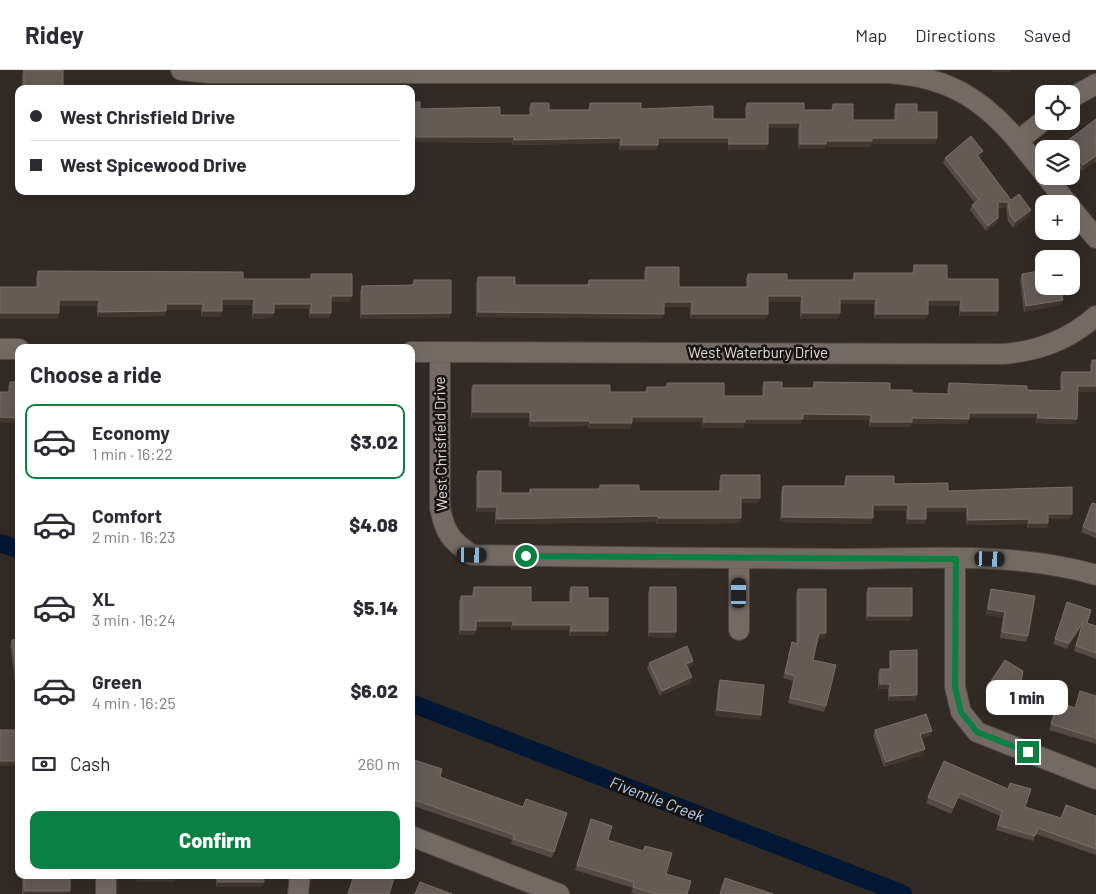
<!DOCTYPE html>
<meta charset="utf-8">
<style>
:root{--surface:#fff;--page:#f2f2f3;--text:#2b2b33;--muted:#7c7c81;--line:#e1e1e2;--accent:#0b8043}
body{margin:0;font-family:Barlow,sans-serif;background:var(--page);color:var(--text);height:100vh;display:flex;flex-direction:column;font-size:19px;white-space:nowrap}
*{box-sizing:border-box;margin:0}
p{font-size:16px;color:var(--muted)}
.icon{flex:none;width:28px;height:28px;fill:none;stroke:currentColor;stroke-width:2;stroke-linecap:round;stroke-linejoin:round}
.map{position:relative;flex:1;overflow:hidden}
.sheet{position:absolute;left:15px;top:274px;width:400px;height:535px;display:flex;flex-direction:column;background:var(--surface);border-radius:10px;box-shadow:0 5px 20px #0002}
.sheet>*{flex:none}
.banner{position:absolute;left:15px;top:15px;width:400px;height:110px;border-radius:10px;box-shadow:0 5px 20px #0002;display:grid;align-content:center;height:110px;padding:0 15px;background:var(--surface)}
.buttons{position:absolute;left:1035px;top:15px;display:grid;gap:10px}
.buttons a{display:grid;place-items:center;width:45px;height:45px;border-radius:10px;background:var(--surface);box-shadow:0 5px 20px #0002;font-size:25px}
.end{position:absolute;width:22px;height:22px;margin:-11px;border:6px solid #0b8043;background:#fff;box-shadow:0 0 0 2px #fff}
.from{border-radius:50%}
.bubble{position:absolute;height:35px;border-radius:10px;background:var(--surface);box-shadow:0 5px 20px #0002;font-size:16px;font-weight:800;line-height:35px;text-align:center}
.car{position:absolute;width:15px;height:30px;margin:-15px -8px;border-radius:6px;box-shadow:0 0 4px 1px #0007;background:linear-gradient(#222 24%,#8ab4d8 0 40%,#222 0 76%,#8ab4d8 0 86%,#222 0)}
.banner b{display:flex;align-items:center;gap:18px;height:48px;font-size:19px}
.banner b+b{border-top:1px solid var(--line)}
.banner i{width:12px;height:12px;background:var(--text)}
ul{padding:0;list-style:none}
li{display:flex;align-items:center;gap:15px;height:75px;margin:0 10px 8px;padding:0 5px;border:2px solid transparent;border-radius:10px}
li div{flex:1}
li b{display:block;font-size:19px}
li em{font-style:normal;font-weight:800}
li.active{border-color:var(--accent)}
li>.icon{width:45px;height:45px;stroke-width:1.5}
h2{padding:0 15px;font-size:22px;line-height:60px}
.pay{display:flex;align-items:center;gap:12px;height:55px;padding:0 15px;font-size:19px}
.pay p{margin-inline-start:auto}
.action{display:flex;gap:10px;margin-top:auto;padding:10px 15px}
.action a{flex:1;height:58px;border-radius:10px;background:var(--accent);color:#fff;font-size:20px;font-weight:800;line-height:58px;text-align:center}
header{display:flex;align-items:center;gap:30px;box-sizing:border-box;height:70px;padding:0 25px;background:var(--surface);border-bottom:1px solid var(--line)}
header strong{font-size:24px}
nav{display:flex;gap:28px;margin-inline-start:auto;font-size:18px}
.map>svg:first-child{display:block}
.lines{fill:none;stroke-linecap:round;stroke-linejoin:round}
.canal{stroke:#011734;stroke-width:18}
.minor-casing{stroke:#4e4742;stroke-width:22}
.minor{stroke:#746a63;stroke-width:20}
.wall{fill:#554b45}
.shaded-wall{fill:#403731}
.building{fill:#645b55;stroke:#786f6a}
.route{stroke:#0b8043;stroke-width:6}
.labels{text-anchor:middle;stroke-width:5;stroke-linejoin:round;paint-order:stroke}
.street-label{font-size:15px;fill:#e3ddd9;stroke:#171310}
.water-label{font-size:16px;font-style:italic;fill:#b6d0f2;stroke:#171310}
</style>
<header>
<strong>Ridey</strong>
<nav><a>Map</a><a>Directions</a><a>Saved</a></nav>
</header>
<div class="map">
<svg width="1096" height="824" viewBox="0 0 1096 824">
<rect width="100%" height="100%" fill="#322a24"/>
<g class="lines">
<path class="canal" d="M0,473L19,480
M411,633L903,824"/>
<g class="minor-casing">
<path id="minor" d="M181,0L209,3H889C946,7 981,27 1018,71L1044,50
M1071,28L1096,14
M1018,71L1044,103
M1046,106L1068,134
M1071,138L1096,168
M0,279H19
M411,282L1003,284C1039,281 1068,270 1096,246
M440,282V438C445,463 451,471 472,485C595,487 717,488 840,489C925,489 1014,481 1096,505
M739,488V560
M955,489V617L961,642L977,662L1096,709
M411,766L559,824
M106,805V824
M298,824L300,805"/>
</g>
<use href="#minor" class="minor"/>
</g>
<path class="wall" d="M24,0H63V19H22V4Z
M411,32L420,39L500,45H529V38L531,33L549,40H588L590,33L641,39L713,49H745V38L747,33L804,40H831L833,34L853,50H894V39L896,34L917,42L937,68L935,74H871L870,77H825L824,79H798V58H768V74L766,80H728V73H658L656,80H619V73L512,75V73L411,72Z
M1096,49V94L1095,91L1082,101L1071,87V79H1065L1064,77L1066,72Z
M981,86L979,88L1011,130L1031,140L1029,146L1013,158L1008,151L1006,137L998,138V148L996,154L986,161L970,140L972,135L975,133L943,93L945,88Z
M914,195L947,209L998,241L996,246H959V236H928V244L926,249H874V234H840V243L838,249H800V232H768V244L766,249H690V237H664L662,249L476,247V213L478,207L515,215H587L589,210H644V202L646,197L679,217H746V209L748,204L787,210H852L854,203H912Z
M38,201L243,209H310L311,204L352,226L350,232H331V243L329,248H309V239H274L272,248L252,249V235H222V241L220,247H201V240H166L164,246L97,247V236H59V243L57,249H0L36,217V207Z
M1022,204L1061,235L1024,242L1020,210Z
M414,210L451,243L449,248L360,249V221L362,216L412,215Z
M1092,290L1096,322H1078L1075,354L1036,353V348H969L967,354H911L910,357H869V350H802L801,354H744L743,358H702V352H632L630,359H588V356L529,357V348H471V320L473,315L610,322H645L647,317H666L667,313L724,326H762V317L764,312L782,318H812L814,312L890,320L912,323L947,324V319L949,313L1027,320L1060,321V307L1062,302H1090V295Z
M10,312H19V353H0L8,322V317Z
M478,401L501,423H529L530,419H598L600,415L639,421H719V411L721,405L760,428L758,433H741L739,453L656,454V452L495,454V442H476V406Z
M846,406L948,421L1072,444L1070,449H1048V453L1047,458H1027V454L966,455V442H926V449L924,454H906V441H873V448L871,454L780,452L781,421L783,416H844V412Z
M1092,433L1096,434V468L1081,462Z
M474,517L531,532H569V522L571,517L588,528L608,561L606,566H569V560H511V557H476V560L474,565H459V531L461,526H472V523Z
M650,517L676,562L674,568L648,567V523Z
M868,518L912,546L910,551H866V523Z
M798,519L826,563L824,569H818L813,590L826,636L824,642L788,633L793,611L783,608L792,572L796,573V524Z
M991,519L1028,566L1026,572L1000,568L1003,547L986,545L989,525Z
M1067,532L1087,553L1096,556V589L1074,581L1081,557L1067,579L1053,574Z
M19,569V620H16L10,575L12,570Z
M890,581L917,625L915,631H888V619H878V604L880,599H889V586Z
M693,591L692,596L688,598L692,607L690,613L660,626L647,598L649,593Z
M720,610L761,645L759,650L715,646L718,616Z
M987,617L1017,637L1015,642L985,622Z
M1096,626V674L1049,660L1058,632L1075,638Z
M875,660L932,661L930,666L922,668L925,679L923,685L884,697L873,665Z
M411,689L440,707L523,737L567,743L552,788L511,774L512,770L411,735V731L413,724H411Z
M944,691L1025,737L1061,748L1096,746V785L1036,764L1033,771L996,760L1000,746L958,728L951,744L926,733Z
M589,755L608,770L666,804L687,824H636L631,823L633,818L575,800Z
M22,805H70V821L69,824H22Z
M137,805H176V807L174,812H137Z
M216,805H264V812L262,817H216Z"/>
<path class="shaded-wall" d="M992,0H1011L1010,2H991Z
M768,53H800L798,58H766Z
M411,67H514L512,73L411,72Z
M621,68L619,73L512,75L514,70Z
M658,68H729L728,73H656Z
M872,68H937L935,74H871L870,77H825L824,79H798L800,74L826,71Z
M729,74H768L766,80H728Z
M621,75H658L656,80H619Z
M983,81L981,86L975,91L977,85Z
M1096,86L1095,91L1082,101L1083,95Z
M998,132H1008L1006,137L996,138Z
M1031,140L1029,146L1013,158L1015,152Z
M998,148L996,154L986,161L988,156Z
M331,226H352L350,232H329Z
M768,226H802L800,232H766Z
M222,229H254L252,235H220Z
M840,229H876L874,234H838Z
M59,230H99L97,236H57Z
M928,230H961L959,236H926Z
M1063,230L1061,235L1024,242L1026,236Z
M664,232H692L690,237H662Z
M166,234H203L201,240H164Z
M274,234H311L309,239H272Z
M166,241L164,246L97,247L99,242Z
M203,241H222L220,247H201Z
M961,241H998L996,246H959Z
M478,242L664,244L662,249L476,247Z
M0,243H59L57,249H0Z
M254,243H274L272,248L252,249Z
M311,243H331L329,248H309Z
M451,243L449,248L360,249L362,244Z
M802,243H840L838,249H800Z
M692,244H768L766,249H690Z
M876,244H928L926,249H874Z
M1078,316H1096V322H1076Z
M473,342H530L529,348H471Z
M969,343H1038L1036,348H967Z
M803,344L871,345L869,350H802L801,354H744L743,358H702L704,352Z
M0,347L19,348V353H0Z
M632,347H704L702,352H630Z
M912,348L969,349L967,354H911L910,357H869L871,352Z
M1038,348L1077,349L1075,354L1036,353Z
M531,351H590L588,356L529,357Z
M590,353H632L630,359H588Z
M741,428H760L758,433H739Z
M873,435H908L906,441H871Z
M478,437H497L495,442H476Z
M926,437H967L966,442H924Z
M1048,444H1072L1070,449H1047Z
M658,446L656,452L495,454L497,449Z
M782,447L873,448L871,454L780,452Z
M658,448H741L739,453L656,454Z
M908,449H926L924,454H906Z
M1029,449L1027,454L966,455L968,450Z
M1029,453H1048L1047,458H1027Z
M988,539L1005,542L1003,547L986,545Z
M868,546H912L910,551H866Z
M476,551H513L511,557H474Z
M1083,552L1081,557L1067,579L1069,573Z
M513,555H571L569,560H511Z
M461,560H476L474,565H459Z
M571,561H608L606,566H569Z
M650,562H676L674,568L648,567Z
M819,563H826L824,569H817Z
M693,591L692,596L684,599L686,594Z
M692,607L690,613L660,626L662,621Z
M880,614H890L888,619H878Z
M917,625L915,631H888L890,626Z
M717,640L761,645L759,650L715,646Z
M932,661L930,666L918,670L920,664Z
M925,679L923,685L884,697L886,692Z
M0,691H19V696H0Z
M138,807H176L174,812H137Z
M218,812H264L262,817H216Z
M24,821H70L69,824H23Z"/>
<path class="building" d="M24,0H63V19H24Z
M411,32H420V39L500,37V45H531V33H549V40H590V33H641V39L713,36V49H747V33H804V40H833V34H853V50H896V34H917V42H937V68H872V71H826V74H800V53H768V74H729V68H658V75H621V68L514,70V67H411Z
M1096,49V86L1083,95L1066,72Z
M971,66L983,81L977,85L1011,130L1019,124L1031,140L1015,152L1010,145L1008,132H998V148L988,156L972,135L979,130L945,88Z
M914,195H947V209H998V241H961V230H928V244H876V229H840V243H802V226H768V244H692V232H664V244L478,242V207H515V215H589V210H646V197H679V217H748V204H787V210H854V203H914Z
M1044,200V216H1060L1063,230L1026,236L1022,204Z
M38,201L243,202V209H311V204H352V226H331V243H311V234H274V243H254V229H222V241H203V234H166V241L99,242V230H59V243H0V217H38Z
M414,210H451V243L362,244V216L414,215Z
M1092,290H1096V316H1078L1077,349L1038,348V343H969V349L912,348V352H871V345L803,344V349H745V352H704V347H632V353H590V351H531L530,342H473V315H610V322H647V317H667V313H724V326H764V312H782V318H814V312L890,313V320H912V323L949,324V313L1027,316V320L1062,321V302H1092Z
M10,312H19V348L0,347V322H10Z
M478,401H501V423H530V419H600V415H639V421H721V405H760V428H741V448H658V446L497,449V437H478Z
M846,406H894V414L948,413V421L1072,417V444H1048V453H1029V449L968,450L967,437H926V449H908V435H873V448L782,447L783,416H846Z
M1092,433L1096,434V462L1083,457Z
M474,517H531V532H571V517H588V528H608V561H571V555H513V551H476V560H461V526H474Z
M650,517H676V562H650Z
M868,518H912V546H868Z
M798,519H826V563H819L813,590L836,595L826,636L790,628L795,606L785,603L792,572L798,574Z
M991,519L1035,526L1028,566L1002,562L1005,542L988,539Z
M1067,532L1091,540L1087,553L1096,556V583L1076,576L1083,552L1069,573L1055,569Z
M19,569V615H18L12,570Z
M687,576L693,591L686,594L692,607L662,621L649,593Z
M917,580V625L890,626V614H880V599H891L890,581Z
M1005,590L1023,601L1017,637L987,617Z
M720,610L764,615L761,645L717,640Z
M1080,621L1096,626V668L1051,654L1058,632L1075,638Z
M926,644L932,661L920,664L925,679L886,692L875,660Z
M0,660H19V691H0Z
M411,689L442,699L440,707L523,737L526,729L567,743L554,782L513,769L514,765L412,729L415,719L411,718Z
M944,691L1008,719L1010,713L1031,719L1025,737L1061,748L1066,735L1096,746V779L1038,758L1035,766L998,755L1002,741L960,723L953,738L928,727Z
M591,749L612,756L608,770L643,781L645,776L672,783L666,804L691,811L687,824H657L633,817L634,812L577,795Z
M24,805H70V821H24Z
M138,805H176V807H138Z
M218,805H264V812H218Z
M354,805H371L375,806V805H395L389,824H348Z
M725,808L773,824H720Z
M420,812L452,824H415Z"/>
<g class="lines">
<path class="route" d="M526,486L956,489L955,617L961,642L977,662L1028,682"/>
</g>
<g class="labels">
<g class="street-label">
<text x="758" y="288">West Waterbury Drive</text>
<text transform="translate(441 374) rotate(-91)" y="5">West Chrisfield Drive</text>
</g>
<g class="water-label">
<text transform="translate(657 729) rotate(21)" y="6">Fivemile Creek</text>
</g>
</g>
</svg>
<div class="buttons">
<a><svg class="icon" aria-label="locate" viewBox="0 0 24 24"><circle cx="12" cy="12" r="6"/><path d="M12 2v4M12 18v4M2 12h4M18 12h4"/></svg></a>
<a><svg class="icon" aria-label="layers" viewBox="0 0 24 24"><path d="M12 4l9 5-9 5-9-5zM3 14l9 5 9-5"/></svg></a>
<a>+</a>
<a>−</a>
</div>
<i class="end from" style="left:526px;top:486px"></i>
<i class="end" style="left:1028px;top:682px"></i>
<div class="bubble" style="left:986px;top:610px;width:82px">1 min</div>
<i class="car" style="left:472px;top:485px;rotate:91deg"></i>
<i class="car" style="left:990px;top:489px;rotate:92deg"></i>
<i class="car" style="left:739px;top:523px;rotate:0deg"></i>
<div class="banner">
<b><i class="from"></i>West Chrisfield Drive</b>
<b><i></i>West Spicewood Drive</b>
</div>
<section class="sheet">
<h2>Choose a ride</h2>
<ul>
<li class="active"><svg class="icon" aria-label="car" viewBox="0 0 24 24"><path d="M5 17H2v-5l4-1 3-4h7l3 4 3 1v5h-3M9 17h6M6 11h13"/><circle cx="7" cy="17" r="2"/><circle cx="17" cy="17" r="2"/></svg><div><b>Economy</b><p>1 min · 16:22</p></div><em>$3.02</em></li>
<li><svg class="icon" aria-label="car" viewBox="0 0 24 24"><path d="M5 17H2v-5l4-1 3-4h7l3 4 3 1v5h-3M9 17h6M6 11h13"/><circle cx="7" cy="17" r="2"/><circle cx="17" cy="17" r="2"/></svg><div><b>Comfort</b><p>2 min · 16:23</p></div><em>$4.08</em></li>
<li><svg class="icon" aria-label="car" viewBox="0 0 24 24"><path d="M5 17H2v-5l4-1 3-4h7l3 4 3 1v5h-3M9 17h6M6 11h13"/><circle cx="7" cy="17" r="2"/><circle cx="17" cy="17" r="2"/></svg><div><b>XL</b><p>3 min · 16:24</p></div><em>$5.14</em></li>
<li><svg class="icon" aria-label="car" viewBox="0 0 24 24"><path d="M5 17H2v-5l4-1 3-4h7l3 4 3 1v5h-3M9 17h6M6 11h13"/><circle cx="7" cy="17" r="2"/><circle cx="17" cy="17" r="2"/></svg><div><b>Green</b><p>4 min · 16:25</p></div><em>$6.02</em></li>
</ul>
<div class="pay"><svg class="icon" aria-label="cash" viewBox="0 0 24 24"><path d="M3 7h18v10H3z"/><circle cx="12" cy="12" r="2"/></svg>Cash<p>260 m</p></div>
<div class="action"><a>Confirm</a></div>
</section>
</div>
